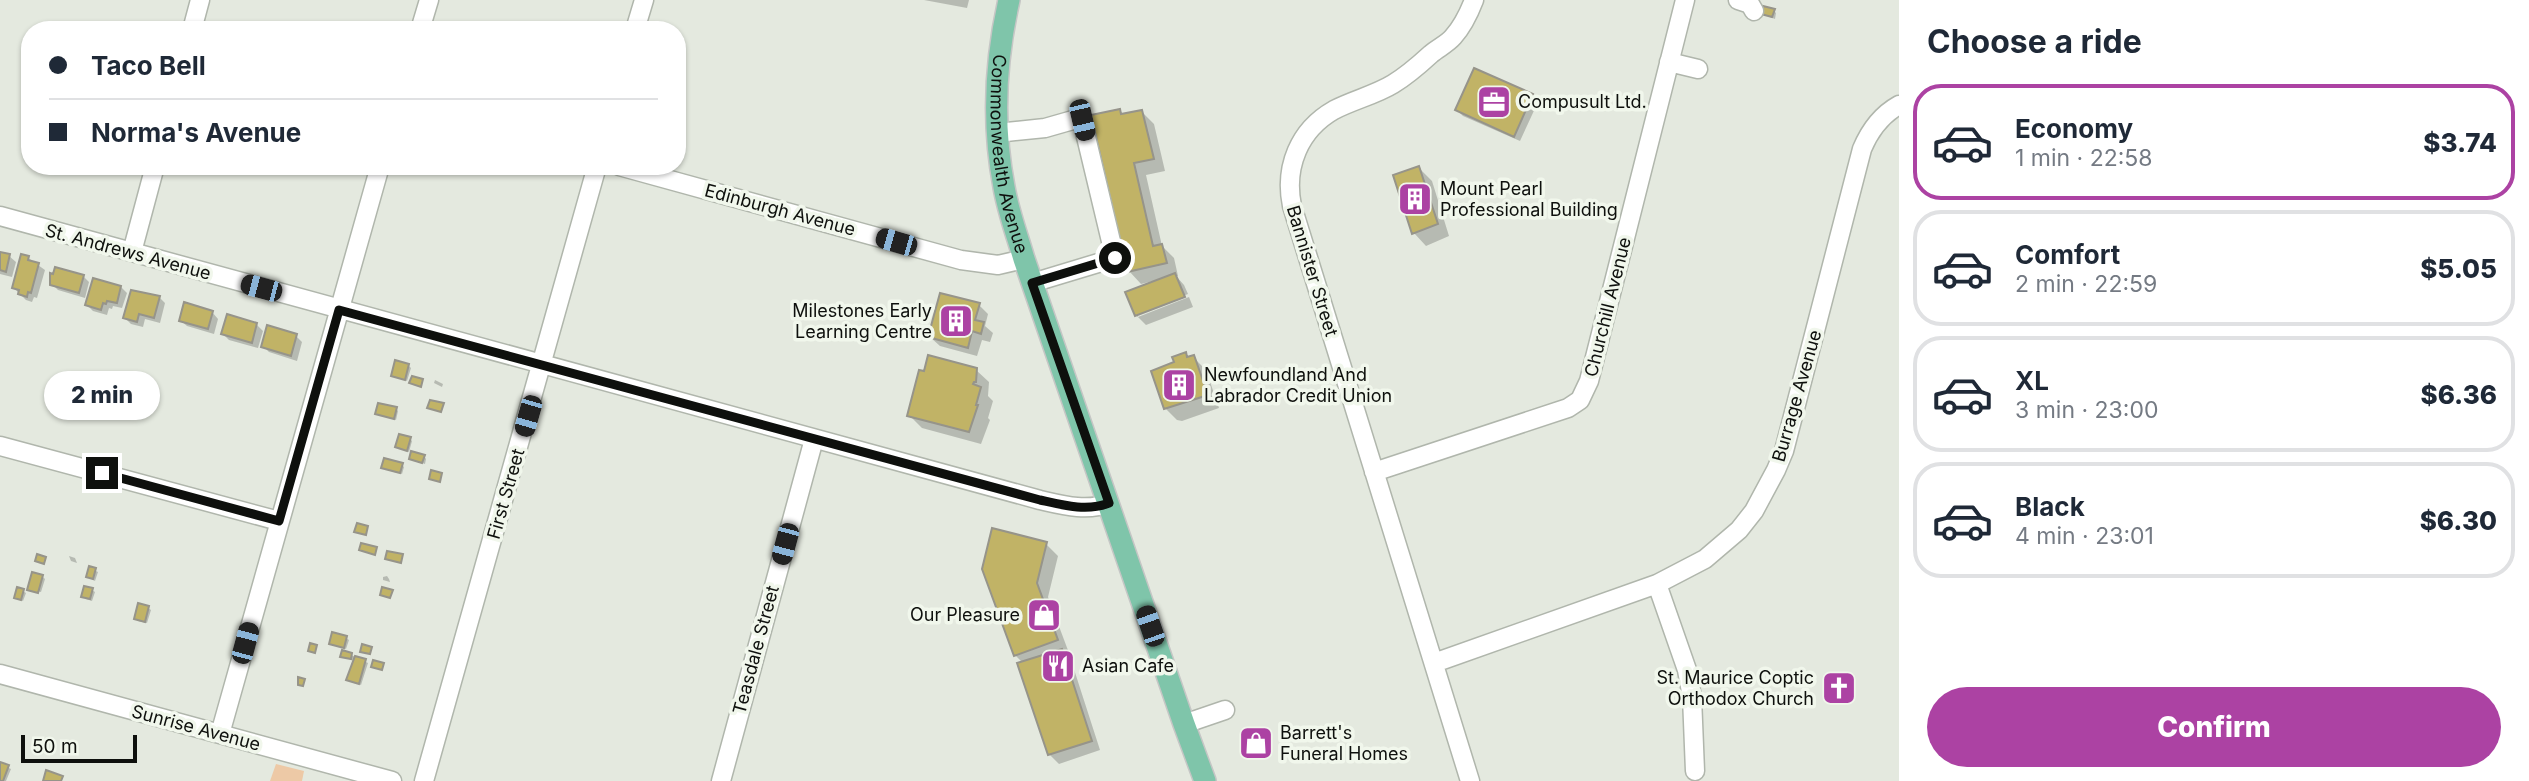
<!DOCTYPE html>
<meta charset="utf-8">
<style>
:root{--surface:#fff;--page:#f6f6f7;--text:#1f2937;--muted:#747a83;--line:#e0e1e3;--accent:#ac42a3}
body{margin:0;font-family:Inter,sans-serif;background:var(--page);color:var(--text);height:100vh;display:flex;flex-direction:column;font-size:26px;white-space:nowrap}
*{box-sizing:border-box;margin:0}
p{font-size:23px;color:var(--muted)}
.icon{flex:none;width:38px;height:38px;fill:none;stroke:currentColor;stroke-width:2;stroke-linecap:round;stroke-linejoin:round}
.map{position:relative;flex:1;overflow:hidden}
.drawer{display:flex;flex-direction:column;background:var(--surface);width:630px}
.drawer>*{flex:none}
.top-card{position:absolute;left:21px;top:21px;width:665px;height:154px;border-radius:28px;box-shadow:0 2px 5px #0004;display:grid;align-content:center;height:154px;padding:0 28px;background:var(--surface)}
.scale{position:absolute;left:21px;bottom:18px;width:116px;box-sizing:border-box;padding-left:7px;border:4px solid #0e100d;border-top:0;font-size:19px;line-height:24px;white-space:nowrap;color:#0e100d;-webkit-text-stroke:5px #f1f7ec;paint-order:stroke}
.end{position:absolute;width:32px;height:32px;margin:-16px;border:9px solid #0e100d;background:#fff;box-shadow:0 0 0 4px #fff}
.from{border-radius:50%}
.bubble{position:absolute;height:49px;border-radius:24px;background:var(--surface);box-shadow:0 2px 5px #0004;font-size:23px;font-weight:800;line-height:49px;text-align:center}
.car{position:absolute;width:21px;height:42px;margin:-21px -10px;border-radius:9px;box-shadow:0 0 5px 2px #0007;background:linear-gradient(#222 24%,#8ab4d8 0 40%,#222 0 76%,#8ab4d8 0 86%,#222 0)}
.top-card b{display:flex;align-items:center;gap:24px;height:66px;font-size:26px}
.top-card b+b{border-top:2px solid var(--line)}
.top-card i{width:18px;height:18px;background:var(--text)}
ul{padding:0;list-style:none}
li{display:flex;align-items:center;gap:21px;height:116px;margin:0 14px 10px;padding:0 14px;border:4px solid var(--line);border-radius:28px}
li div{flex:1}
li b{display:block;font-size:26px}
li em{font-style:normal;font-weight:800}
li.active{border-color:var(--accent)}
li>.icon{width:63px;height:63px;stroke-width:1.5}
h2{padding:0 28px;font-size:32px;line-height:84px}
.button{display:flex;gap:14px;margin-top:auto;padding:14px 28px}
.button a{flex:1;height:80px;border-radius:42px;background:var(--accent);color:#fff;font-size:28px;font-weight:800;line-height:80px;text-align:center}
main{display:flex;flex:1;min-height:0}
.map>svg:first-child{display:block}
.green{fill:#edc9a6}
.shadow{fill:#0003}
.building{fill:#c1b366;stroke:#96948a;stroke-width:2}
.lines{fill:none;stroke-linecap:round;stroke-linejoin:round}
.minor-casing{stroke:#b0b6ac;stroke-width:21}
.major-casing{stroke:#c5c6c5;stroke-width:24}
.minor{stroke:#fff;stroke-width:18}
.major{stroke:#7fc5aa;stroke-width:21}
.route{stroke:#0e100d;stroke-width:9}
.labels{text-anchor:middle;stroke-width:7;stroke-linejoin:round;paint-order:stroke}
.poi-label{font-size:18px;fill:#0e100d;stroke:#f1f7ec;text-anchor:start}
.street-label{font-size:18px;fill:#0e100d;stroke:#f1f7ec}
</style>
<main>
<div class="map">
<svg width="1899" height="781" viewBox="0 0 1899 781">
<rect width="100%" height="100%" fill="#e4e9df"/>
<path class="green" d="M276,764L304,771L302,781H270Z"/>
<path class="shadow" d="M924,0H969L967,8Z
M1774,11L1776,13L1775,19L1763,14Z
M1532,96L1538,102L1520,141L1463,116L1457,110Z
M1119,111L1124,116L1142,112L1154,124L1165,171L1146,175L1162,246L1174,258L1178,276H1176L1184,285L1188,294L1138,313V317L1189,297L1193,307L1146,325L1136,315L1154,283L1153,281L1141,284L1129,271Z
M1419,168L1432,181L1449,236L1426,246L1414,233L1395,176Z
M0,254L9,256L16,262L12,277L0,274Z
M28,258L45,270L37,298L34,297L32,302L26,300L14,288Z
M54,276H83L89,282L85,298L58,290L52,284Z
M121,287L127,293L122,308L113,306L112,309L109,308L107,315L93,311L87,305Z
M159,297L165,303L160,323L145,319L143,327L131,324L125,318Z
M979,305L988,314L985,326L993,333L990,342L982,340L977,356L940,346L930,337Z
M212,312L218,319L214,334L187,326L180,320Z
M257,325L263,331L258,348L229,340L223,334Z
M296,336L302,342L297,361L269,352L263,346Z
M1185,354L1189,359L1193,357L1206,370L1219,408L1182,421L1177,420L1164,407L1176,363Z
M408,365L411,368L407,381L393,375Z
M976,370L989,382L988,396L993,401L988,418L990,420L981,444L922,428L909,415L925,374Z
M435,380L443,384L442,387L434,383Z
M396,409L398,411L396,420L377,414Z
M410,439L412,441L409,452L397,447Z
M424,456L426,459L425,464L411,459Z
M402,465L404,467L402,474L383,467Z
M1046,544L1058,556L1048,597L1069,653L1065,655L1071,660L1100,750L1059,764L1049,754L1023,663L1015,655Z
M69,556L75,558L77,563L71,561Z
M90,568L98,572L95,581L88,577Z
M42,576L45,579L41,592L29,589Z
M387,576L389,579L390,582L383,580V577Z
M92,590L95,592L92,601L86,599L83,596Z
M23,591L26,593L23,601L16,597Z
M148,608L151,610L147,623L138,621L136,618Z
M346,638L349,640L346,649L331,643Z
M351,655L368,663L361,685L348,679L354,661L342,656Z
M0,764L11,769L6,781H0Z"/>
<path class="building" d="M1763,6L1775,9L1772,17L1761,14Z
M1474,68L1533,94L1514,137L1455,110Z
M1120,109L1121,114L1142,110L1154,159L1134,163L1153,246L1162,244L1167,263L1127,272L1091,115Z
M1419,166L1438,224L1412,234L1393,175Z
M0,252L10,254L6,272L0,270Z
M21,254L29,256L28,260L39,263L31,293L28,292L27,297L18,294L19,290L12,288Z
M55,267L84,275L79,293L50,285V273L53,274Z
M1175,273L1185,297L1135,316L1125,292Z
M93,278L121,286L117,303L107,301L106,304L103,303L101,310L85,305Z
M131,290L160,296L154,318L139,314L137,322L123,318Z
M940,293L980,303L975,320L984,322L981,334L972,331L968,348L928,337Z
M184,302L213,311L208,329L179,321Z
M227,314L257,323L252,343L221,334Z
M267,325L297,334L291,356L261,347Z
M1186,352L1187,357L1194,355L1208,395L1164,409L1151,371L1174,362L1172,357Z
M928,355L977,368L976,382H974L973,384L981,387L976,405H978L969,432L907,416L919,370L924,371Z
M395,360L409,364L405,380L391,376Z
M412,376L423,379L421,387L409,383Z
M430,400L444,403L441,412L427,408Z
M378,403L397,407L394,419L375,414Z
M399,434L411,437L407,451L395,447Z
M411,451L425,455L422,463L409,459Z
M384,458L403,463L400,473L381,468Z
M431,470L442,473L440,482L429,479Z
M357,523L368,526L366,535L354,532Z
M992,528L1047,542L1037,583L1058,640L1014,656L982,569Z
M361,543L377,547L375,555L359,550Z
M387,551L403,554L401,563L385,559Z
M37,554L46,557L44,564L35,561Z
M89,566L96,568L93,579L86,577Z
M32,572L43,575L38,593L27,590Z
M84,586L93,588L90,599L81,597Z
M17,587L24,589L21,600L14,598Z
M382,587L393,590L390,598L380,595Z
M138,603L149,606L145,622L134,619Z
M332,632L347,636L344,648L329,644Z
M310,643L317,645L315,653L308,651Z
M362,644L372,647L370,654L360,652Z
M1062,649L1092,741L1048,755L1017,663Z
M342,650L352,653L351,659L340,657Z
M355,656L366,659L359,684L346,680Z
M373,660L384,663L382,670L371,667Z
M298,677L305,679L303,686L298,685Z
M0,762L9,765L3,781H0Z
M46,770L63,776L61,781H43Z"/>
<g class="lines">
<g class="minor-casing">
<path id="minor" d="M1738,0L1750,4L1754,11
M192,30L200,0
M420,30L429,0
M635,30L644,0
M1669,62L1698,69
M997,133L1045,128L1080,118L1082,120L1115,258L1032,283
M619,166L961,260L998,265L1024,259
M0,216L1040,500C1062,505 1087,512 1109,503
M132,252L155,166
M0,446L279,521
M1374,472L1568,408L1580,400L1589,381L1685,0
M1657,584L1687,670L1692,697L1695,771
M1434,663L1657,584L1705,559L1739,530L1754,511L1776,470L1784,451L1862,149C1870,130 1881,115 1899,105
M0,674L392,781
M1184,724L1225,710
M220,734L380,166
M424,781L597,166
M721,781L814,439
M1470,781L1292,206C1284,167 1299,130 1334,110C1353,100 1375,95 1393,84C1408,75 1419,65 1431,54C1438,48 1447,44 1453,37C1462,27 1469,13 1474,0"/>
</g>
<g class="major-casing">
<g id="major">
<path id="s1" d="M1009,0C995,62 992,124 1004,187C1008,211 1017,235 1024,259L1184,724L1205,781"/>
</g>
</g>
<use href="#minor" class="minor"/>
<use href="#major" class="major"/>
</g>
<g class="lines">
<path class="route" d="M102,473L279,521L339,310L1040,500C1062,505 1087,512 1109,503L1032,283L1115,258"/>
</g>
<defs>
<g id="office-square" transform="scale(1.75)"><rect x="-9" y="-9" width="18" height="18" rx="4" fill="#ac42a3" stroke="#f1f7ec"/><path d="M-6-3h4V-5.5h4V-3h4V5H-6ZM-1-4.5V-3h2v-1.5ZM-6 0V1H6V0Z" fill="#fff"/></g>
<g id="building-square" transform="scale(1.75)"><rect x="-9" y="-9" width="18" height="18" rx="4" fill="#ac42a3" stroke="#f1f7ec"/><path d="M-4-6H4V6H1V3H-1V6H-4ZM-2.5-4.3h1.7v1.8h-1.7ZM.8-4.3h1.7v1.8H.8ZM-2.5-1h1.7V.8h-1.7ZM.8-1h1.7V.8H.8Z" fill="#fff"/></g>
<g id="shop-square" transform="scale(1.75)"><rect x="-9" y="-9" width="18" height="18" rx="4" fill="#ac42a3" stroke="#f1f7ec"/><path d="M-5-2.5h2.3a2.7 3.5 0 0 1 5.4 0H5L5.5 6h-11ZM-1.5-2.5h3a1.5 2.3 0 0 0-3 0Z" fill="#fff"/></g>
<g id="restaurant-square" transform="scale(1.75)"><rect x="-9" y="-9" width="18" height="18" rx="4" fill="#ac42a3" stroke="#f1f7ec"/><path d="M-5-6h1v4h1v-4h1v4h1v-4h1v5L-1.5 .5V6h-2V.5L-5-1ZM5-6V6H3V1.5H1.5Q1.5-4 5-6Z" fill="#fff"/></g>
<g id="church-square" transform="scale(1.75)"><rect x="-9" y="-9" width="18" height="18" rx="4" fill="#ac42a3" stroke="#f1f7ec"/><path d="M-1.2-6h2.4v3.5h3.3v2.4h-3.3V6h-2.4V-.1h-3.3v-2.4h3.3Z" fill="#fff"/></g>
</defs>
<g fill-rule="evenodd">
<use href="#office-square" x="1494" y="102"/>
<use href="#building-square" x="1415" y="199"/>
<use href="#building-square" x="956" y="321"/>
<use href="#building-square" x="1179" y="385"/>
<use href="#shop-square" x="1044" y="615"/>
<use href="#restaurant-square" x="1058" y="666"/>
<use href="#church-square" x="1839" y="688"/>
<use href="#shop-square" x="1256" y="743"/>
</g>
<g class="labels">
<g class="poi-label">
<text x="1518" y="108">Compusult Ltd.</text>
<text x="1440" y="195">Mount Pearl<tspan x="1440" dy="21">Professional Building</tspan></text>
<text x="932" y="317" text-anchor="end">Milestones Early<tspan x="932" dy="21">Learning Centre</tspan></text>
<text x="1204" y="381">Newfoundland And<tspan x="1204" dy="21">Labrador Credit Union</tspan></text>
<text x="1020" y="621" text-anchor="end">Our Pleasure</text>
<text x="1082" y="672">Asian Cafe</text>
<text x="1814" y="684" text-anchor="end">St. Maurice Coptic<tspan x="1814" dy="21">Orthodox Church</tspan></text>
<text x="1280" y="739">Barrett's<tspan x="1280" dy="21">Funeral Homes</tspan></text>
</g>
<g class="street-label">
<text dy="6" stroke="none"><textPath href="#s1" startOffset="156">Commonwealth Avenue</textPath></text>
<text transform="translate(780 210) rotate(15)" y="6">Edinburgh Avenue</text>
<text transform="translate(128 252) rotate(15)" y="6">St. Andrews Avenue</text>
<text transform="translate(1312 271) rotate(73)" y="6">Bannister Street</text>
<text transform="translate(1608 307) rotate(-76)" y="6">Churchill Avenue</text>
<text transform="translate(1797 396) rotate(-74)" y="6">Burrage Avenue</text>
<text transform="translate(506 494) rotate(-74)" y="6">First Street</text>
<text transform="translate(756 650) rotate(-75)" y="6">Teasdale Street</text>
<text transform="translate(196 728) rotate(15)" y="6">Sunrise Avenue</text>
</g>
</g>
</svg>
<div class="scale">50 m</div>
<i class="end from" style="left:1115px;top:258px"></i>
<i class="end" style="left:102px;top:473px"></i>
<div class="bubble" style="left:44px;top:371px;width:116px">2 min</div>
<i class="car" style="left:1082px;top:120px;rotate:167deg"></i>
<i class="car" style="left:896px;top:242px;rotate:286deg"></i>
<i class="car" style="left:261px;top:288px;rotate:285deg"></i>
<i class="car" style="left:528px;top:416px;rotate:196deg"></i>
<i class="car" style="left:785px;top:544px;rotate:195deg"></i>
<i class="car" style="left:1150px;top:626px;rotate:341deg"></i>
<i class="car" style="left:245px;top:643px;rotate:15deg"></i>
<div class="top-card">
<b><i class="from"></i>Taco Bell</b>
<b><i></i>Norma's Avenue</b>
</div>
</div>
<section class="drawer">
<h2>Choose a ride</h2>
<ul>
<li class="active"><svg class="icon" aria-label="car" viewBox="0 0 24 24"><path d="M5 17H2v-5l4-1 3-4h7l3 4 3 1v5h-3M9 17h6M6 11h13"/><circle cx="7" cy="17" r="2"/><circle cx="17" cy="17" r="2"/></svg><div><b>Economy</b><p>1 min · 22:58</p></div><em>$3.74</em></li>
<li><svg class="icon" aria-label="car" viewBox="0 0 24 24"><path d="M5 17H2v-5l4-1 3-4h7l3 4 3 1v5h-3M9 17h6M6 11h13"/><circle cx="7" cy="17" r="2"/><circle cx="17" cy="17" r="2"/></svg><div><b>Comfort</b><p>2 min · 22:59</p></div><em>$5.05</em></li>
<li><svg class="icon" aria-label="car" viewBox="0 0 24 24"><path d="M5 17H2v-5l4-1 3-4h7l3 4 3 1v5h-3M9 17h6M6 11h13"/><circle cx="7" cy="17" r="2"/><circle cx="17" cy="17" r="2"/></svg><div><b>XL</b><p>3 min · 23:00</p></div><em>$6.36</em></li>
<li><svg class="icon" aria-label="car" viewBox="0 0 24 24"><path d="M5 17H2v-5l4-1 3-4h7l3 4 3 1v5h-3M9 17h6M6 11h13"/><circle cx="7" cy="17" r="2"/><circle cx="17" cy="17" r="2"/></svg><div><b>Black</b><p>4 min · 23:01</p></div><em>$6.30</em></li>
</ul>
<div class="button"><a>Confirm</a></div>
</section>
</main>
